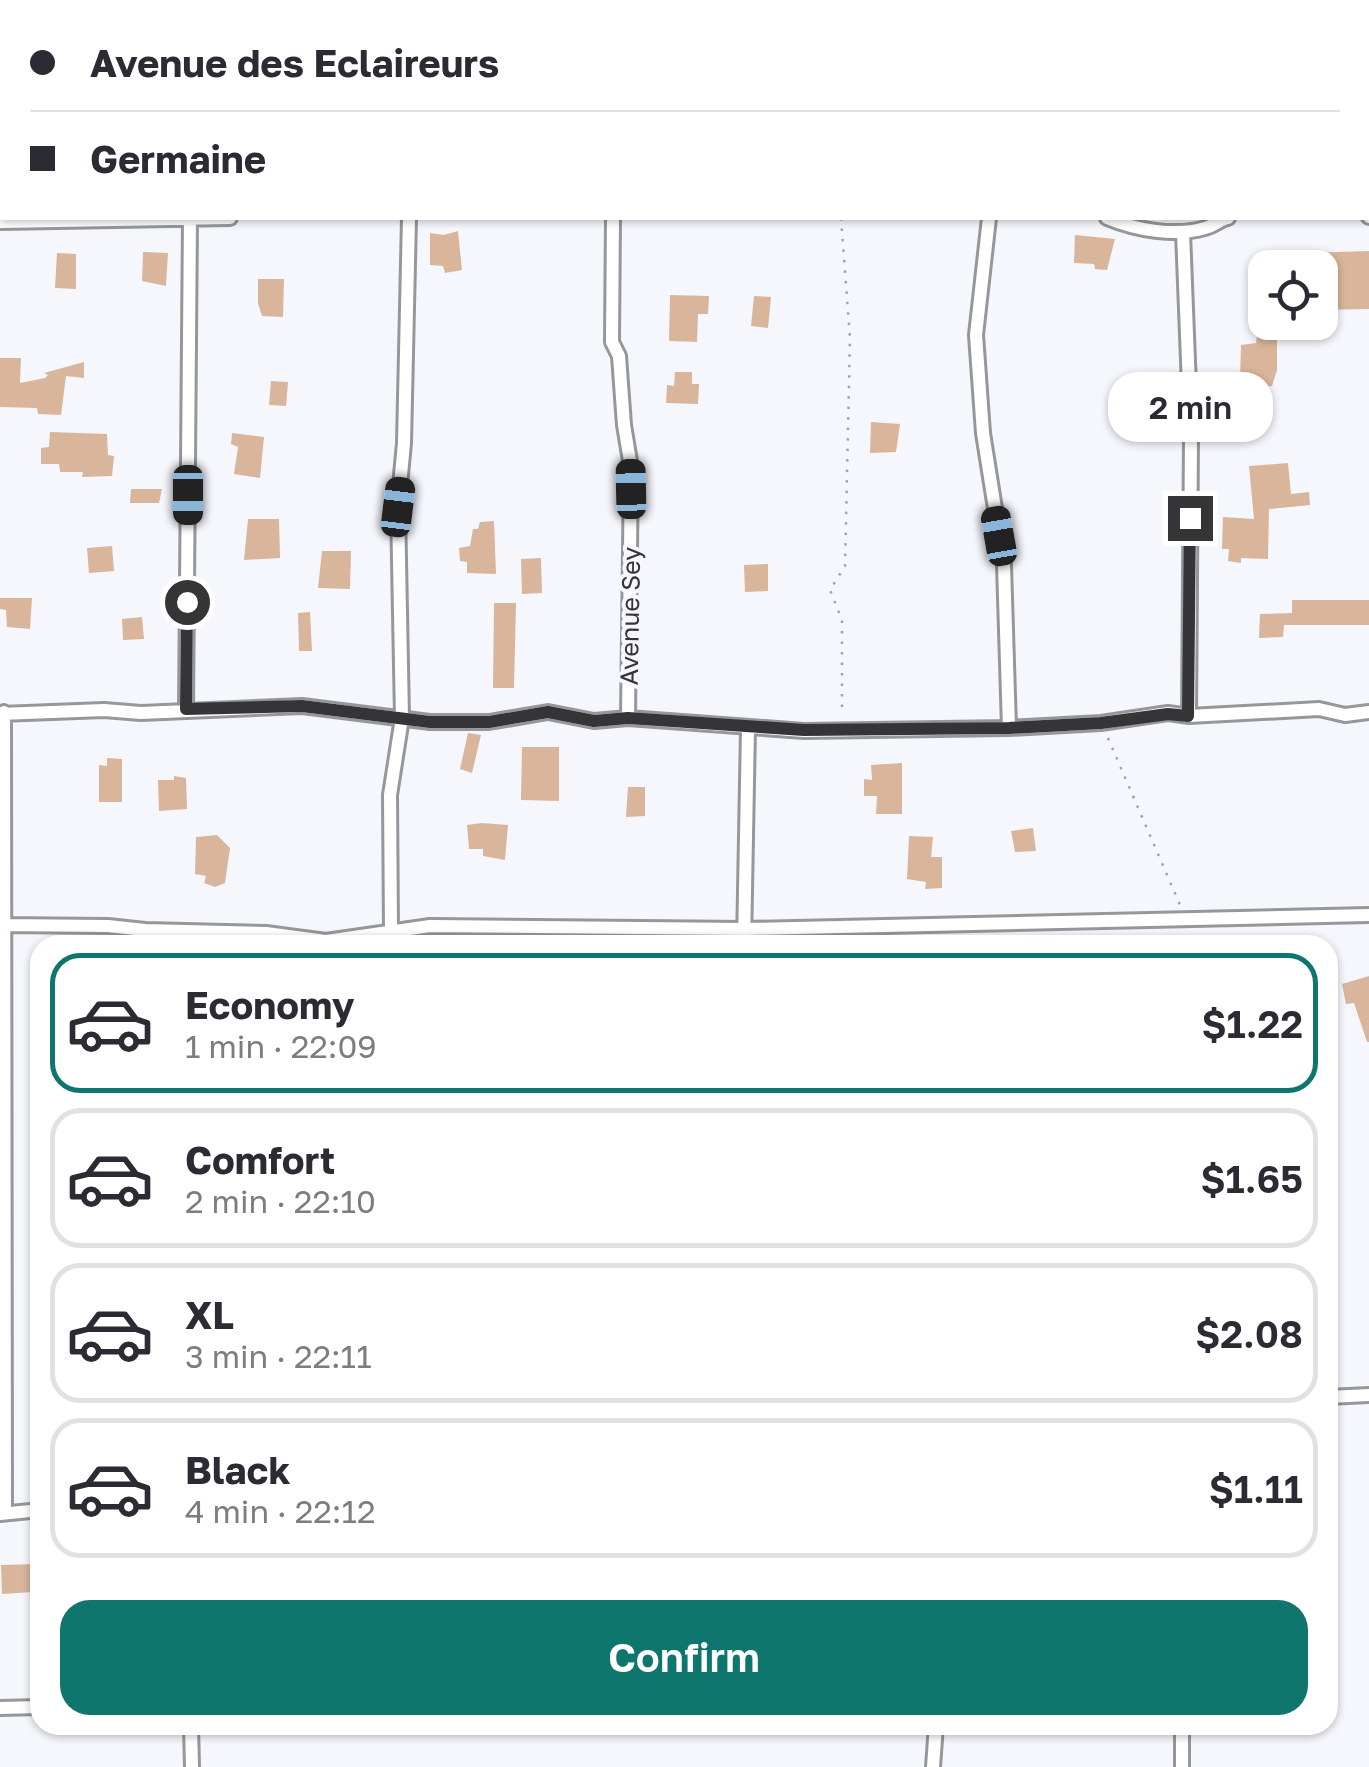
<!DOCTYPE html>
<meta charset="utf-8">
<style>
:root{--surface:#fff;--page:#f7f7f7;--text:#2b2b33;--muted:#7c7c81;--line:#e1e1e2;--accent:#0f766e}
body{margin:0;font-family:"Golos Text",sans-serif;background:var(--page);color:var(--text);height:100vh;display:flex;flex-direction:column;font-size:38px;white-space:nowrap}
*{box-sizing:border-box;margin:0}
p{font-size:32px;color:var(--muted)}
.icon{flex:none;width:55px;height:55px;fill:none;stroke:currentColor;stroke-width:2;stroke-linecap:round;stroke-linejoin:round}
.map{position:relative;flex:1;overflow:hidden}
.sheet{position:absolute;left:30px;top:935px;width:1308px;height:800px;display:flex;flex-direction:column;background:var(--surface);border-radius:30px;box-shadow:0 2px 8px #0004}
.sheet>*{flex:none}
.guide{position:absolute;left:0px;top:0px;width:1370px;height:220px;box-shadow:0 2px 8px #0004;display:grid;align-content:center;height:220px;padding:0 30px;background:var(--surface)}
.controls{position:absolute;left:1248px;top:250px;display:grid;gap:20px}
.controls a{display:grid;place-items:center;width:90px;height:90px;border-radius:20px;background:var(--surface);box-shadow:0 2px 8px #0004;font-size:50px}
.end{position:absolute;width:45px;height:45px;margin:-22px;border:12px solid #353537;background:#fff;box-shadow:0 0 0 5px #fff}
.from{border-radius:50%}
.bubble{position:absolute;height:70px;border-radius:30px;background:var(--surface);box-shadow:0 2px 8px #0004;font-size:32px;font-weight:600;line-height:70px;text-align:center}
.car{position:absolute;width:30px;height:60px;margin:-30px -15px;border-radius:12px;box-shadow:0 0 8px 2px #0007;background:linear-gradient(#222 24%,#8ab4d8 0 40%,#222 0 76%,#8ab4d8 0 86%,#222 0)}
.guide b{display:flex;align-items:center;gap:35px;height:95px;font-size:38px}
.guide b+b{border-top:2px solid var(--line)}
.guide i{width:25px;height:25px;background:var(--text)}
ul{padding:18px 0 0;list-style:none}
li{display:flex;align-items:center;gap:30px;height:140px;margin:0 20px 15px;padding:0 10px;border:5px solid var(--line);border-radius:30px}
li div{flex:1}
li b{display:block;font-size:38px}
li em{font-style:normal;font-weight:600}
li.on{border-color:var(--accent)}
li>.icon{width:90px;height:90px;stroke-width:1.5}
.cta{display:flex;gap:20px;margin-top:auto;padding:20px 30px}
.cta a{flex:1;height:115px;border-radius:30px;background:var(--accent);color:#fff;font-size:40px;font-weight:600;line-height:115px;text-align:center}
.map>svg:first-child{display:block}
.building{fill:#d9b59c}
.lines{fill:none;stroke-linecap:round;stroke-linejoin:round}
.minor-casing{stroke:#95979b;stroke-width:18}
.path{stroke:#a2a3a7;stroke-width:2.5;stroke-dasharray:2.5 8;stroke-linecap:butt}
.minor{stroke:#fff;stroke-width:12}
.route{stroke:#353537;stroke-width:12}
.labels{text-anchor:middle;stroke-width:8;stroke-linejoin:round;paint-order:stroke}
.street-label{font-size:25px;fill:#353537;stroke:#f6f7fd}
</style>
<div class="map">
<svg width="1369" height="1767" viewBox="0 0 1369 1767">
<rect width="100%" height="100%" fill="#f6f7fd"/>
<path class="building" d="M458,231L462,270L445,273L443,266L430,265V233L444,235Z
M1075,235L1115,239L1107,270L1095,269L1094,264L1074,263Z
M1369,251V309L1320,310V268H1307L1306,253Z
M143,252L168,253L166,286L142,281Z
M57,253L76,254V289L55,288Z
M258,279H284L283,317L262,316L258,303Z
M670,295L709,296L708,314H698L697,342L669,341Z
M754,296L771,297L768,328L751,326Z
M1277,334V370L1272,386L1250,388L1251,379L1240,381L1241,345L1256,343L1257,335Z
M0,358H21L20,383L45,378L48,375L44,373L84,362V378L66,376L61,415L38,414L37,408L0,407Z
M675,372H692V384H699L698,404L666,403L667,385L674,386Z
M271,381L288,382L286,406L269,405Z
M871,422L900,424L896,452L870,453Z
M50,432L107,434L108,455L114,456L112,476L82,477L83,472H60L59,464H41V448L49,447Z
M232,433L264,437L260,478L234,474L238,447L231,444Z
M1288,463L1291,494L1309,492L1310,505L1269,509L1268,559L1241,558V563L1228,561L1229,549H1222L1223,517L1254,519L1249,466Z
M131,489H162L159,503H130Z
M248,519H279L280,558L244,560Z
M494,521L496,574L467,573V562L460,561L459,548L470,546L473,529H478L480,522Z
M112,546L114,571L89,573L87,548Z
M322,551H351L350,589L318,588Z
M541,558L542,593L522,594L521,559Z
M768,564V591L745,592L744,565Z
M0,598H32L30,629L7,627L6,610L0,609Z
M1292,600H1369V625H1284L1283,637L1259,638L1260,614L1292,613Z
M494,603H516L514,688H493Z
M310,612L312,651H299L298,613Z
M142,617L144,639L123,640L122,619Z
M468,733L481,735L472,773L460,769Z
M522,747H559V801L521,800Z
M107,758L122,759V802H99V765L107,766Z
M902,763V814H876L877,796H864V779L872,780L871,765Z
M174,776L186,778L187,809L159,811L158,780H174Z
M628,787H645V816L626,817Z
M482,823L508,825L505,860L483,856V849H469L467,825Z
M1033,828L1036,851L1015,852L1011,831Z
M217,835L230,848L225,883L215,887L204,883L206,876L195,874L196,837Z
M909,836L933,837L931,857H942V888L925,889L926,882L907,879Z
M1369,976V1042H1367L1354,1003L1346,1004L1342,984Z
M35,1564L33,1592L2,1594L1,1565Z"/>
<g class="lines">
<g class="minor-casing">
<path id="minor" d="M184,0V2
M401,0V2
M618,0V2
M842,0V2
M1182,0L1183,2
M1368,216L1369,217
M613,218L612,342L619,356L624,425L631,467L628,718
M989,218L976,335L983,433L1004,565L1009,728
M1107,218C1136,230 1175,237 1205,228C1214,226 1219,220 1228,218
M0,222L230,218
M1183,232L1191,438L1189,716
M186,709L190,218
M4,712L5,1513
M0,714L104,710L141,713L302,706L430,722H489L548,712L594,721L628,718L804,731L1009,728L1101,723L1168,713L1189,716L1319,709L1345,715L1369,712
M0,925L108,926L145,930L266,933L326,941L430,926L746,929L1369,915
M391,930L390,795L402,718L398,507L404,443L409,218
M744,945L748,728
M1328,1397L1369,1395
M0,1514L40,1510
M0,1708L40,1707
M191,1725L192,1767
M933,1767L936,1725
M1182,1767V1725"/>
</g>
<path class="path" d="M841,218L850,338L845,566L830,590L842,620V714
M1108,738L1180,905"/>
<use href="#minor" class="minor"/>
</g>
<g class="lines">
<path class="route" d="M187,602L186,709L302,706L430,722H489L548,712L594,721L628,718L804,730L1009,728L1101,723L1168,714L1188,716L1190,518"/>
</g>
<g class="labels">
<g class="street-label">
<text transform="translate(630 616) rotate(-89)" y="9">Avenue Sey</text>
</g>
</g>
</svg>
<div class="controls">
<a><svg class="icon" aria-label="locate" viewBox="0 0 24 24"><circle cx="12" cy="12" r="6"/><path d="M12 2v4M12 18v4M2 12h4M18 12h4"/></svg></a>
</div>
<i class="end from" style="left:187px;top:602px"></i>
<i class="end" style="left:1190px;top:518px"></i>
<div class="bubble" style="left:1108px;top:372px;width:165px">2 min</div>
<i class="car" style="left:631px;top:489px;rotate:359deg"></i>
<i class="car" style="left:188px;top:495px;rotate:180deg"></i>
<i class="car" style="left:398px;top:507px;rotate:7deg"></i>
<i class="car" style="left:999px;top:536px;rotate:350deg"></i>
<div class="guide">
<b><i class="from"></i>Avenue des Eclaireurs</b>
<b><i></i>Germaine</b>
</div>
<section class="sheet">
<ul>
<li class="on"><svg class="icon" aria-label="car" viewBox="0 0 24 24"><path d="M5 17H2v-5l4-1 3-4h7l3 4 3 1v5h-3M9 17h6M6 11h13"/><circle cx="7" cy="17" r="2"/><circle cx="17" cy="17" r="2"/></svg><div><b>Economy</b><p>1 min · 22:09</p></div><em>$1.22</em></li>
<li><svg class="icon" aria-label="car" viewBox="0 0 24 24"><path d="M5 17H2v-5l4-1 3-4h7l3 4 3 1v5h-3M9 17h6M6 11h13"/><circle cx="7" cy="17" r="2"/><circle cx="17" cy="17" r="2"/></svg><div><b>Comfort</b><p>2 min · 22:10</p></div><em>$1.65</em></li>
<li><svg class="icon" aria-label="car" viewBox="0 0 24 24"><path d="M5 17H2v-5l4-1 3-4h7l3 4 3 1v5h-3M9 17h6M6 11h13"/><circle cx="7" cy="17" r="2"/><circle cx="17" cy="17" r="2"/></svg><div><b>XL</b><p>3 min · 22:11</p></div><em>$2.08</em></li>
<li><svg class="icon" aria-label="car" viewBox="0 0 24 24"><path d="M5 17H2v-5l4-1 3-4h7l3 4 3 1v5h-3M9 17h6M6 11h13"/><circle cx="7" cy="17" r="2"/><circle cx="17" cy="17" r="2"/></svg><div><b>Black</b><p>4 min · 22:12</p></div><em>$1.11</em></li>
</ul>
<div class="cta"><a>Confirm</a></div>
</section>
</div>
